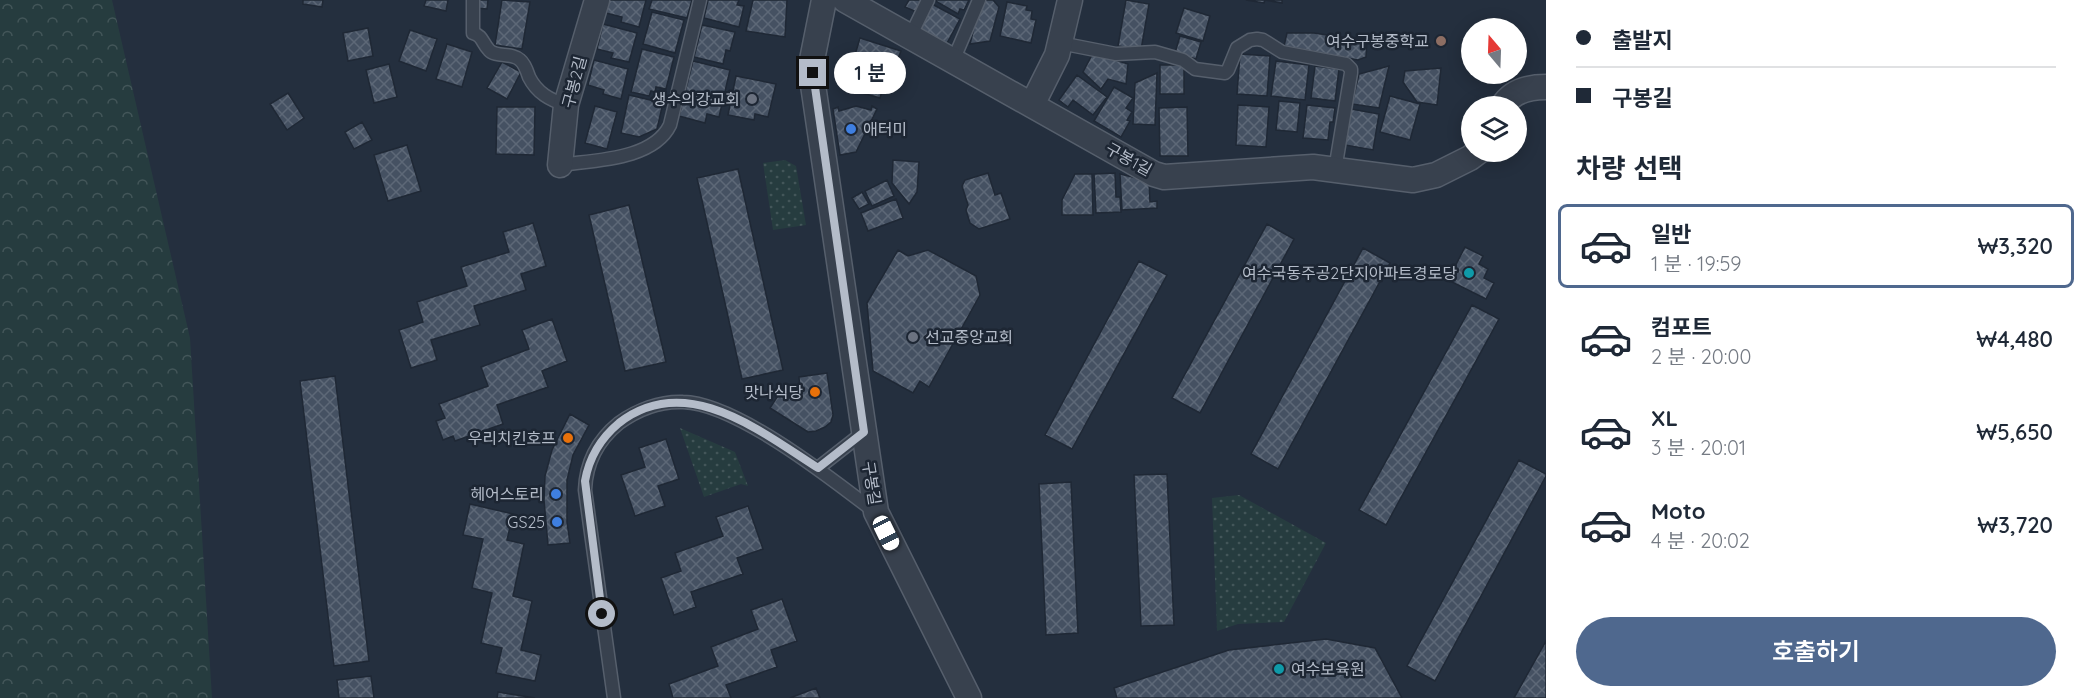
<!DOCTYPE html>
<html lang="ko">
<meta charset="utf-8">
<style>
:root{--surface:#fff;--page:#f6f6f7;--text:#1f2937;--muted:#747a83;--line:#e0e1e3;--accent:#4f688e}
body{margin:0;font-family:Quicksand,"Noto Sans KR",sans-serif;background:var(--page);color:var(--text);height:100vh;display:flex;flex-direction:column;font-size:22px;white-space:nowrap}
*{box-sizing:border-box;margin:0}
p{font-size:20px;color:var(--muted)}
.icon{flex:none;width:33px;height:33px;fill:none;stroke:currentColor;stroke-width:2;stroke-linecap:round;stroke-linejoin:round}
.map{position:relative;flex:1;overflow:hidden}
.sheet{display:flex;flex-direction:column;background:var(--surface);width:540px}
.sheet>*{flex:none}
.hud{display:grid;align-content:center;height:132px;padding:0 30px;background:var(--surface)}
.needle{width:39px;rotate:341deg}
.controls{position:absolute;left:1461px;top:18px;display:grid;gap:12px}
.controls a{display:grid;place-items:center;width:66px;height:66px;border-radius:50%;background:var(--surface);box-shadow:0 3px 15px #0003;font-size:30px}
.end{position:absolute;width:27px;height:27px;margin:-14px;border:8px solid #b4bcc9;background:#111;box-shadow:0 0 0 3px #111}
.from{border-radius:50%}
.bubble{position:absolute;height:42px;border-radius:21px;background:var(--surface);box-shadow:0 3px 15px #0003;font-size:20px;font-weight:600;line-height:42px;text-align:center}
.car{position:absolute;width:18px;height:36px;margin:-18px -9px;border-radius:8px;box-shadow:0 0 4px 2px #0007;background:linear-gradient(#fff 24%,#345 0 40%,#fff 0 76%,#345 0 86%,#fff 0)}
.hud b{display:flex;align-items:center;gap:21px;height:57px;font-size:22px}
.hud b+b{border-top:2px solid var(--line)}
.hud i{width:15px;height:15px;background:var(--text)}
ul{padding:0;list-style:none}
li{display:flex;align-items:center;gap:18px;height:84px;margin:0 12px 9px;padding:0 18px;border:3px solid transparent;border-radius:9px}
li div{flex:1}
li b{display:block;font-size:22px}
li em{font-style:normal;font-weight:600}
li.current{border-color:var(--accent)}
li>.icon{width:54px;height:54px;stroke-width:1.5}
h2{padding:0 30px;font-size:27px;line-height:72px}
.button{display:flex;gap:12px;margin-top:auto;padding:12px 30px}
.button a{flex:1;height:69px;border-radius:36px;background:var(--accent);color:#fff;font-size:24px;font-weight:600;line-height:69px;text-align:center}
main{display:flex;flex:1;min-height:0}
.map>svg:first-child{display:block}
.forest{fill:url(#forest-crowns)}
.park{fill:url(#park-dots)}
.building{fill:url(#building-cross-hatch);stroke:#1f2835;stroke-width:1.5}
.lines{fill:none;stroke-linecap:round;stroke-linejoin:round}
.lane-casing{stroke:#565f6c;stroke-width:15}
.street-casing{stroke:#565f6c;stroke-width:27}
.lane{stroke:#38414e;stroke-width:12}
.street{stroke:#38414e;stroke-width:24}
.route{stroke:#b4bcc9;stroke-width:8}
.education-dot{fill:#8d6e63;stroke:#1d2633;stroke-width:2}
.worship-dot{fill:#6b7280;stroke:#1d2633;stroke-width:2}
.shop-dot{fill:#3f7fe0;stroke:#1d2633;stroke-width:2}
.culture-dot{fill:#0f9aa8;stroke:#1d2633;stroke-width:2}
.food-dot{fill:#e8710a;stroke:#1d2633;stroke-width:2}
.labels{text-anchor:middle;stroke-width:5;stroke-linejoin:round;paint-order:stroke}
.poi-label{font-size:16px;fill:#b4bcc9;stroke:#1d2633;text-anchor:end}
.street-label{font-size:16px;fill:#b4bcc9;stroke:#1d2633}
</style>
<main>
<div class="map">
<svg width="1546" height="698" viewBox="0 0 1546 698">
<defs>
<pattern id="forest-crowns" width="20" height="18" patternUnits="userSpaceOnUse" patternTransform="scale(1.5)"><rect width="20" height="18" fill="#263c3f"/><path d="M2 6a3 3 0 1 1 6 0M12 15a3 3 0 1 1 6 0" fill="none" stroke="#435659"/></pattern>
<pattern id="park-dots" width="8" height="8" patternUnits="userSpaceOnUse" patternTransform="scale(1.5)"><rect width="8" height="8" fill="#263c3f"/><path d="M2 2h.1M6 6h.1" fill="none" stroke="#435659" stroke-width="1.8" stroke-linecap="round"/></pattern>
<pattern id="building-cross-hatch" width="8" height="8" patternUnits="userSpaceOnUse" patternTransform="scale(1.5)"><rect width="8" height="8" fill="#455162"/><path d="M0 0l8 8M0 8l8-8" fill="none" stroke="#5d6877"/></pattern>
</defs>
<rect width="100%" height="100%" fill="#242f3e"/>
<path class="forest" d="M0,0H112L190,338L212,698H0Z"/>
<path class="park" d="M785,160L796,166L806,225L773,230L763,163Z
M680,428L735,452L748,486L741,484L704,497Z
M1239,495L1326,543L1284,622L1238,624L1217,631L1212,498Z"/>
<path class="building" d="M303,0H323L322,7L303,4Z
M426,0H448L446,11L424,6Z
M476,0H488L487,9L475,8Z
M502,0L530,2L522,49L495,45Z
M609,0H646L639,27L621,22L622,17L606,13Z
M652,0H692L687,18L649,9Z
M708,0H739L737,5L744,6L739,27L704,18Z
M753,0H787L785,37L746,31Z
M909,0H925L919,13L905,7Z
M934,0H969L964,10L960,9L958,14Z
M981,0H993L999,7L990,41L970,44Z
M1126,0L1149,4L1141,50L1118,46Z
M1246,0H1282V3L1265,0L1264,3Z
M1007,2L1027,6L1026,10L1032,11L1031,19L1036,20L1031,43L1000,36Z
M932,4L960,19L946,45L917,30Z
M1184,8L1210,16L1203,41L1176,33Z
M652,12L684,20L675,53L643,44Z
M603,24L637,33L629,62L611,58L613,53L597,49Z
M702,25L735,32L730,51L726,50L723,64L694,57Z
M368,28L373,56L348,61L343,33Z
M410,30L437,39L426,71L399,61Z
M1287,33H1314L1367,41L1366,57L1358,60L1284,46Z
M1180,36L1201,42L1196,59L1175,53Z
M860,38L901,51L897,61L893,60L890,70L882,67L881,70L867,66L866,69L852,65Z
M447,44L472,52L462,87L436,79Z
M642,49L674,57L666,89L656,87L655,92L651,91L649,96L631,92Z
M1093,53L1128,64L1126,84L1108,79L1101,89L1083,72Z
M1240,54L1270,56L1267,96L1237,94Z
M594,60L628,69L621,99L603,94L604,90L588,85Z
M693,61L730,70L719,117L707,114L705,123L679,116Z
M1276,61L1309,65L1305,100L1271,96Z
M502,62L521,72L507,99L487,88Z
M389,64L397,97L374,103L366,70Z
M1160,65H1184V94H1160Z
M1315,66L1339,69L1335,101L1311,98Z
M1389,66L1379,108L1352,104L1359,74Z
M854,67L886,77L880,98L848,89Z
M1441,68L1437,105L1417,102L1403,82L1405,71Z
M1157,73L1155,125L1133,124L1135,83Z
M1077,75L1107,97L1093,115L1073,100L1068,107L1059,100Z
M736,76L776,84L768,117L755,114L754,120L728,115Z
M1114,87L1133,98L1126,108L1132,112L1127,120L1130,121L1121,137L1094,121Z
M288,93L304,118L287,130L270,104Z
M629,95L663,103L657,129L639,137L621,133Z
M1390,96L1420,104L1410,140L1380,132Z
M1279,101L1300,103L1297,132L1276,130Z
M1238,105L1269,107L1266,147L1236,145Z
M1307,105L1335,108L1333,122H1330L1328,140L1303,138Z
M595,106L617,112L607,149L585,143Z
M856,106L871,110L872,106L877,109L856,152L840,155L833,109L838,107L839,111Z
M497,107H535L534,155L496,154Z
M1187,107L1188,156H1160L1159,108Z
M1351,109L1379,114L1373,150L1345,145Z
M362,122L372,140L354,149L345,132Z
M407,145L421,191L388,201L374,155Z
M893,160L919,162L917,192L909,204L892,183Z
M738,169L783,370L742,379L697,178Z
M988,173L995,195L1001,193L1010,219L979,229L970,223L966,210L968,205L962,186L965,180Z
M1115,173L1116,197H1120L1121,212L1096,213L1094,174Z
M1075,174H1092L1093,215H1062V200Z
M1120,174L1149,181L1150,202L1157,201V208L1122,210Z
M887,180L894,196L872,206L865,191Z
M862,192L869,204L859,209L852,198Z
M896,199L903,218L868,231L861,213Z
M629,205L666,362L625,371L589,215Z
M533,223L546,266L521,274L526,290L474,306L480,325L431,340L437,360L411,368L399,330L423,322L417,302L467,286L461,267L509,252L503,232Z
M1267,224L1294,239L1200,413L1172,398Z
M1465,247L1483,256L1479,264L1488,269L1484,278L1494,283L1486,299L1448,280Z
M1363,248L1390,263L1278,469L1251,454Z
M898,250L908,256L928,250L976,276L980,295L929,387L920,381L913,393L873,371L867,303Z
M1139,261L1167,275L1072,449L1045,435Z
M1472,305L1499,319L1386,525L1359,510Z
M552,319L567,361L542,371L548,387L497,405L503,424L455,441L453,436L443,440L436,421L445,418L439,404L488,386L481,367L529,349L522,330Z
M827,373L833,415L831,422L825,427L816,431L808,432L770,408L779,394L785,398L789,390L797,395L800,391L799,377Z
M335,376L369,661L334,666L300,381Z
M570,414L589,425L573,455L567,480V522L570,543L548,545L544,500L545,476L552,450Z
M666,439L679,479L658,486L665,506L635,516L621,475L645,467L639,448Z
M1519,460L1546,474V476L1435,681L1407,666Z
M1167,474L1174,625L1141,626L1134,475Z
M1071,482L1078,633L1046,635L1039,484Z
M470,504L513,514L507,540L524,544L513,596L532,601L521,650L541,655L535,681L496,673L502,648L481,643L492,593L472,588L483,539L463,535Z
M748,506L763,549L737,558L743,574L691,592L696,607L674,615L661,578L681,571L675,553L723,536L716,517Z
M782,599L797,641L771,650L777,667L726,685L731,698H673L669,684L718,666L711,647L758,629L751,610Z
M1326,639L1375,648L1402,698H1117L1114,688L1229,650Z
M1546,641V698H1514Z
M371,676L374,698H339L337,680Z
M816,688L820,698H790Z
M498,692L535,698H497Z"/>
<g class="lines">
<g class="lane-casing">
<path id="lane" d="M473,0V33C483,36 482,43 489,50C496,58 512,52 520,60C525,64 527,71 529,77C537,93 550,100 566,105
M910,37L928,0
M1060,43L1116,54L1155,52L1183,60L1195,69L1225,73L1228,70L1237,48L1250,40L1257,39L1263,40L1282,52L1346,64L1351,69V73L1335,170
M953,61L979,0
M560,165C595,160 653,160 670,125L700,0
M818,468L864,432
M614,698L585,490C586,463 598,440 619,423C637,410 660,401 683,402C736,403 832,479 875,512"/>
</g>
<g class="street-casing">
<path id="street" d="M824,0L812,60L813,85L876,512L969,698
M845,0L1154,174L1164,177L1313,167L1413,180L1436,175L1470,158L1478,152
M1032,105L1057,55L1070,0
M1503,106C1512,91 1529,87 1546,87
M560,165L566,105L597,0"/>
</g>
<use href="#lane" class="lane"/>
<use href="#street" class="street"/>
</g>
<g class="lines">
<path class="route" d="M602,614L585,481C589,458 601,438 619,423C686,371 760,431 818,468L864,432L813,73"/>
</g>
<circle class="education-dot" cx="1441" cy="41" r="6"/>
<g class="worship-dot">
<circle cx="752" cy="99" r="6"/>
<circle cx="913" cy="337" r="6"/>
</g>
<g class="shop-dot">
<circle cx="851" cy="129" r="6"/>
<circle cx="556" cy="494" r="6"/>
<circle cx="557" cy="522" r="6"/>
</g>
<g class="culture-dot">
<circle cx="1469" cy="273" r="6"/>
<circle cx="1279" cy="669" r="6"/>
</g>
<g class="food-dot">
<circle cx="815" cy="392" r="6"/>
<circle cx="568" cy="438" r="6"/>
</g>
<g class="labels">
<g class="poi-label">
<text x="1429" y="47">여수구봉중학교</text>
<text x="740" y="105">생수의강교회</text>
<text x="863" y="135" text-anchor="start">애터미</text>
<text x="1457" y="279">여수국동주공2단지아파트경로당</text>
<text x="925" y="343" text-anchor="start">선교중앙교회</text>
<text x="803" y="398">맛나식당</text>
<text x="556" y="444">우리치킨호프</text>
<text x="544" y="500">헤어스토리</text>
<text x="545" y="528">GS25</text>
<text x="1291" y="675" text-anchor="start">여수보육원</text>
</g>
<g class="street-label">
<text transform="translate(574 82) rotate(-75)" y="6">구봉2길</text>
<text transform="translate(1129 159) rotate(29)" y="6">구봉1길</text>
<text transform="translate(872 483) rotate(81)" y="6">구봉길</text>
</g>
</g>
</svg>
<div class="controls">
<a><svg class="needle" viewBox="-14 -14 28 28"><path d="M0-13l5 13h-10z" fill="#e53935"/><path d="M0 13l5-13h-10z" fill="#747a83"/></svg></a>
<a><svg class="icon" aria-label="layers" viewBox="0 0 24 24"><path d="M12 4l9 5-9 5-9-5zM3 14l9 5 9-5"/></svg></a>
</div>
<i class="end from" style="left:602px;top:614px"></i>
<i class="end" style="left:813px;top:73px"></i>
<div class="bubble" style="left:834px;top:52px;width:72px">1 분</div>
<i class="car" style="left:886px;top:533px;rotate:154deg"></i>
</div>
<section class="sheet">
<div class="hud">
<b><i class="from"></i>출발지</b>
<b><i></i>구봉길</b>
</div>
<h2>차량 선택</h2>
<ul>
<li class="current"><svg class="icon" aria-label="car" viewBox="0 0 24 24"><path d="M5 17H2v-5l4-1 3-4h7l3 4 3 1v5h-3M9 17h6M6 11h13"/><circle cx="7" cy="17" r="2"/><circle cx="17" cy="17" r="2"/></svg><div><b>일반</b><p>1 분 · 19:59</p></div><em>₩3,320</em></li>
<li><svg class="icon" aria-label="car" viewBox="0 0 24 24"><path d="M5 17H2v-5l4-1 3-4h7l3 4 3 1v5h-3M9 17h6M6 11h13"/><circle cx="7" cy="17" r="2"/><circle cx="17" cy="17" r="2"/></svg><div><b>컴포트</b><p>2 분 · 20:00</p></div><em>₩4,480</em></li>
<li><svg class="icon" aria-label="car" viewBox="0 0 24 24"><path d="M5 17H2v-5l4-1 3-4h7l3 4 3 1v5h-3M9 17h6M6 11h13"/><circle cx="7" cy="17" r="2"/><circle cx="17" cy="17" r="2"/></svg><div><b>XL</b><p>3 분 · 20:01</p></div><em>₩5,650</em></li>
<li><svg class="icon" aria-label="car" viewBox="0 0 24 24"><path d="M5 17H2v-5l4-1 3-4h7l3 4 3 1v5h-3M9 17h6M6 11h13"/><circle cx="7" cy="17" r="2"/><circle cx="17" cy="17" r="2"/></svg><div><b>Moto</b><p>4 분 · 20:02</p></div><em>₩3,720</em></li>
</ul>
<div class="button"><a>호출하기</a></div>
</section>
</main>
